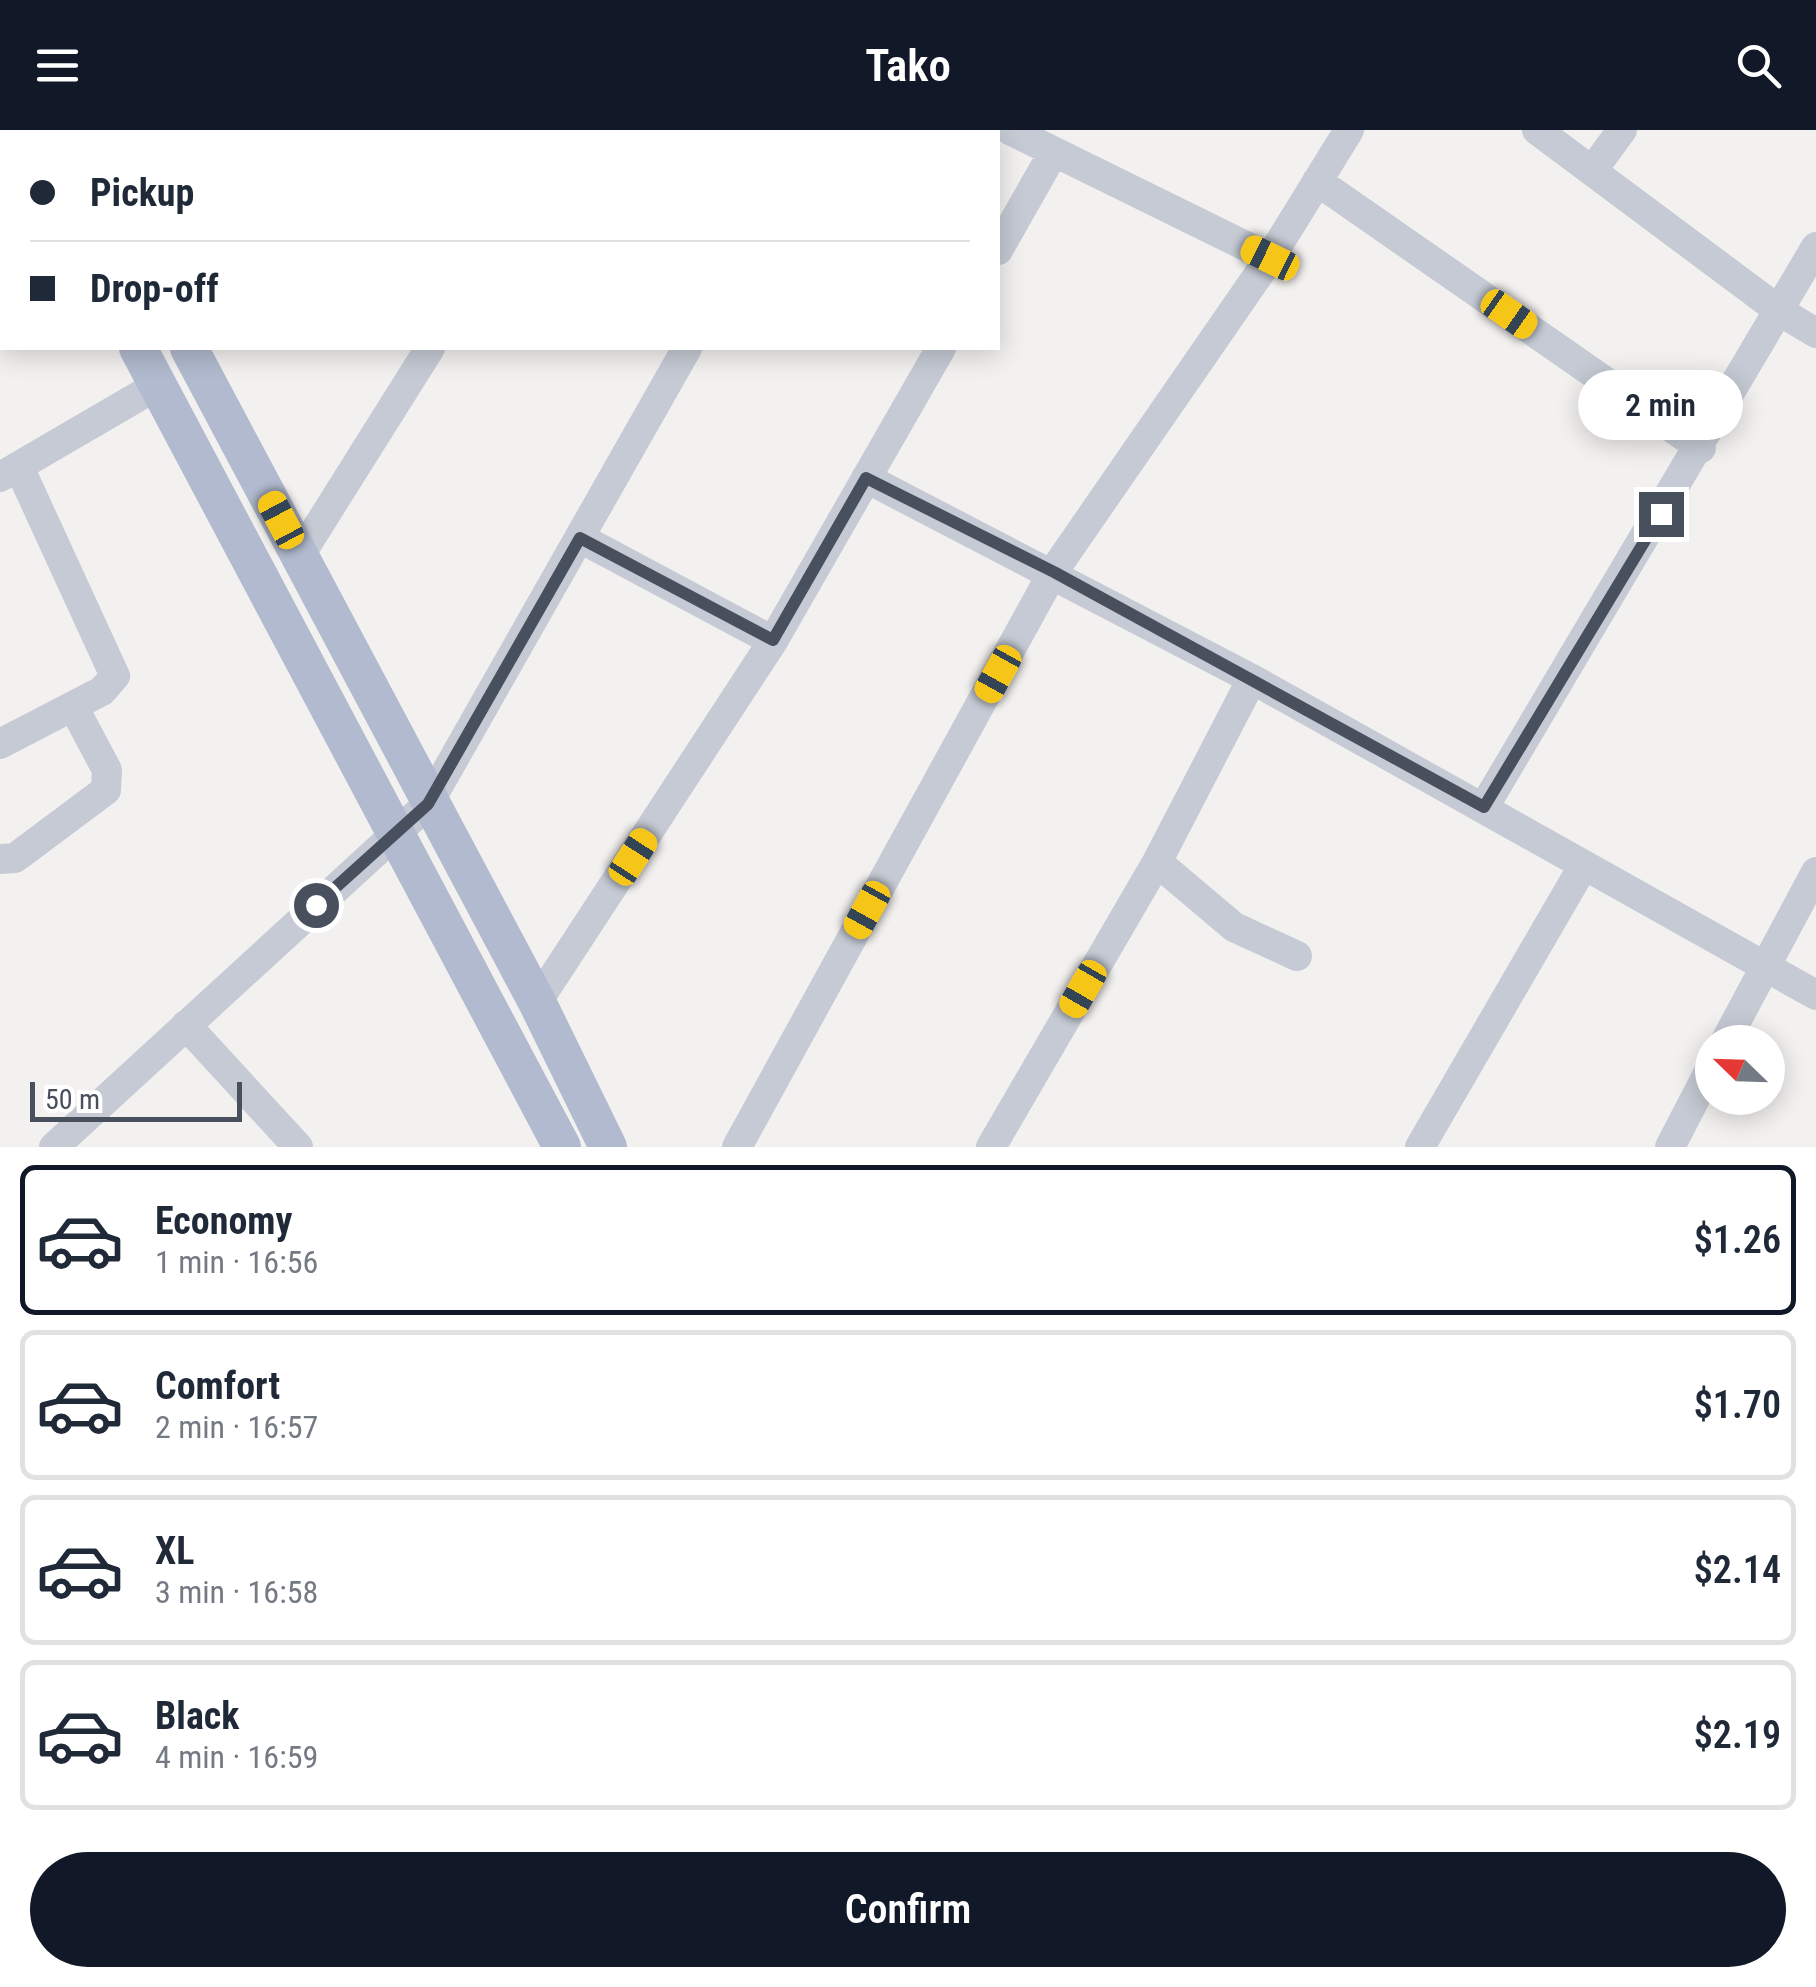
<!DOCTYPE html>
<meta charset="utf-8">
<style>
:root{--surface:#fff;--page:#f6f6f7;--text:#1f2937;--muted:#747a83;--line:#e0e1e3;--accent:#111827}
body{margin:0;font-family:"Roboto Condensed",sans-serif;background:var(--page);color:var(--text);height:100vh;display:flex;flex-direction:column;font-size:38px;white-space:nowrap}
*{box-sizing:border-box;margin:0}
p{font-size:32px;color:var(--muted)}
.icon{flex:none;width:55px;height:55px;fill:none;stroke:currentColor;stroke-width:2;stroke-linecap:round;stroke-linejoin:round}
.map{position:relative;height:1017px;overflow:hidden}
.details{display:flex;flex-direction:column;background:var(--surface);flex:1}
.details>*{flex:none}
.guide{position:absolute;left:0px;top:0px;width:1000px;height:220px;box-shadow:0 5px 25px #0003;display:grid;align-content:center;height:220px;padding:0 30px;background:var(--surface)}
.needle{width:65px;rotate:293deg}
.fabs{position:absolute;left:1695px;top:895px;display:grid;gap:20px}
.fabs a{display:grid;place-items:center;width:90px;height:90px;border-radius:50%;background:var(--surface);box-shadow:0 5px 25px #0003;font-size:50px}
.scale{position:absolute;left:30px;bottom:25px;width:212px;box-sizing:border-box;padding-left:10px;border:5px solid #49505d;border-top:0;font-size:28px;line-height:35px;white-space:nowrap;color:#49505d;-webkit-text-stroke:8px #fff;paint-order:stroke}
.end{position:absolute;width:45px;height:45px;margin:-22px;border:12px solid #49505d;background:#fff;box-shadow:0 0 0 5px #fff}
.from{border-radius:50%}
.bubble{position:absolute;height:70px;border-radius:35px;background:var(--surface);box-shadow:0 5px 25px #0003;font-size:32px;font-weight:600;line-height:70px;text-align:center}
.car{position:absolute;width:30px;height:60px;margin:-30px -15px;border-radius:12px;box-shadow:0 0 8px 2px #0007;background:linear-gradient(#f5c518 24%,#345 0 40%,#f5c518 0 76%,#345 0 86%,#f5c518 0)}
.guide b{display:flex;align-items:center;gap:35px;height:95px;font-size:38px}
.guide b+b{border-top:2px solid var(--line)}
.guide i{width:25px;height:25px;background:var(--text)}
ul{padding:18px 0 0;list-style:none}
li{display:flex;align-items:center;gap:30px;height:150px;margin:0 20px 15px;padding:0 10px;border:5px solid var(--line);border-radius:15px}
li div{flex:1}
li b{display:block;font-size:38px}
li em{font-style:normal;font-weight:600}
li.selected{border-color:var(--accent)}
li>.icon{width:90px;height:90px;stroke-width:1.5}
.button{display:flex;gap:20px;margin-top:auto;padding:20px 30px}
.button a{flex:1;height:115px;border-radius:60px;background:var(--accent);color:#fff;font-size:40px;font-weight:600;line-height:115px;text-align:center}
header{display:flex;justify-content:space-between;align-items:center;height:130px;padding:0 30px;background:var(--accent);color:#fff;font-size:45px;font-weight:600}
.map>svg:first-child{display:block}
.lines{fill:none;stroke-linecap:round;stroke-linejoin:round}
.minor{stroke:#c5cad4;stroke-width:30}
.major{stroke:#b1bace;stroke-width:38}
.route{stroke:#49505d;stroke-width:12}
</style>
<header><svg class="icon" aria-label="menu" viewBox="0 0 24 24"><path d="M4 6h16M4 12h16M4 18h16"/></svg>Tako<svg class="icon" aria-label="search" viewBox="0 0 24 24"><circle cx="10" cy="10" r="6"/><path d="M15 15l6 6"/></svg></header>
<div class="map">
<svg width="1816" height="1017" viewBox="0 0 1816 1017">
<rect width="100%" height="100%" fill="#f3f1f0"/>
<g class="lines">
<path class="minor" d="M1010,0L1270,128
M1537,0L1781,182L1816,203
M313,2L315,0
M565,2L566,0
M809,2L810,0
M1592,41L1622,0
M1317,51L1701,318
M998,120L1053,23
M0,347L158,255
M866,348L1252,549L1816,865
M580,408L773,511
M300,425L430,218
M0,614L102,561L115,546L19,337
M1484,677L1816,117
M0,729L15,728L106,660L107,640L73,576
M1157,732L1234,797L1297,826
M537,872L773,511L941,218
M186,895L298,1017
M1725,912L1816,742
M54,1017L428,674L687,218
M737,1017L1053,442L1270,128L1349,0
M991,1017L1157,732L1252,549
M1420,1017L1582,738
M1670,1017L1712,936"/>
<path class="major" d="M21,0L23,2
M77,0L78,2
M138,218L562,1017
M189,218L537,872L608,1017"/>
</g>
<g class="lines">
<path class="route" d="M316,775L428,674L580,408L773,510L866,348L1054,442L1484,677L1661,384"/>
</g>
</svg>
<div class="fabs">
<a><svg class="needle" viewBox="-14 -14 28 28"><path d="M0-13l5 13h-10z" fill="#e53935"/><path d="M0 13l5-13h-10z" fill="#747a83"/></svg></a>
</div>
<div class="scale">50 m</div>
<i class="end from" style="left:316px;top:775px"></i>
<i class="end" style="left:1661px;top:384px"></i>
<div class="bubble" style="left:1578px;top:240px;width:165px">2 min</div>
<i class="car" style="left:1270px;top:128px;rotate:296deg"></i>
<i class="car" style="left:1509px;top:184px;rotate:125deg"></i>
<i class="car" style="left:281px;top:390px;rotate:332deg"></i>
<i class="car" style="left:998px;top:544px;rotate:209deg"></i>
<i class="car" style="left:633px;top:727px;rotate:33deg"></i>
<i class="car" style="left:867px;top:780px;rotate:209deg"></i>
<i class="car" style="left:1083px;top:859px;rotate:210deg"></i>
<div class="guide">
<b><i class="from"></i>Pickup</b>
<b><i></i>Drop-off</b>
</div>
</div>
<section class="details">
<ul>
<li class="selected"><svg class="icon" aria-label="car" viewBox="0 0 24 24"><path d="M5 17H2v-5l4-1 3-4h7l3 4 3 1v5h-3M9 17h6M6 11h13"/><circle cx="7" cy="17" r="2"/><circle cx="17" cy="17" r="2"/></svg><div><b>Economy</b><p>1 min · 16:56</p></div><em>$1.26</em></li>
<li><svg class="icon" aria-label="car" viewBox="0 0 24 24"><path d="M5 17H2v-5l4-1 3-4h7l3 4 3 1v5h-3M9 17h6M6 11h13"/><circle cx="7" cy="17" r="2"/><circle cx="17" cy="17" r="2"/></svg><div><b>Comfort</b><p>2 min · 16:57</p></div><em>$1.70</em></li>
<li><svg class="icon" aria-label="car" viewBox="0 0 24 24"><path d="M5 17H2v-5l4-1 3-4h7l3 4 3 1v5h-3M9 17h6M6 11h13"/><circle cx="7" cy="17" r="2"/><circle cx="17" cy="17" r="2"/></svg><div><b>XL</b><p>3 min · 16:58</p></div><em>$2.14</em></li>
<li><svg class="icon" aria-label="car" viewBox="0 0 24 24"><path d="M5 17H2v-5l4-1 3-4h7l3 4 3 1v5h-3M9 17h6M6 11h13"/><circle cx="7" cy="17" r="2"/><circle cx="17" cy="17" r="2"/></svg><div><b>Black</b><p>4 min · 16:59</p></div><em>$2.19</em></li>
</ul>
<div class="button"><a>Confirm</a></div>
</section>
